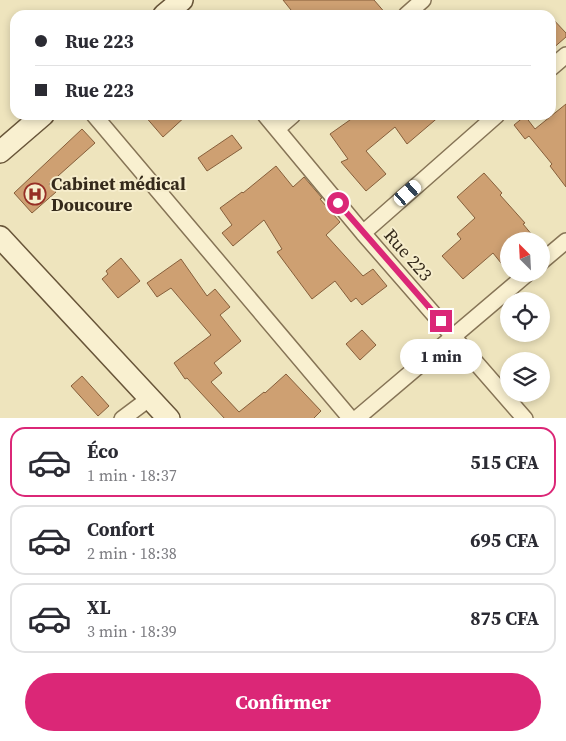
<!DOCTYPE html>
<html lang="fr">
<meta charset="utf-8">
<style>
:root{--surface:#fff;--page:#f7f7f7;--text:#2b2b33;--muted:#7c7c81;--line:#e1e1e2;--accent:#db2777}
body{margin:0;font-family:"Source Serif 4",serif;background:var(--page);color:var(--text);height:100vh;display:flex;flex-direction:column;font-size:19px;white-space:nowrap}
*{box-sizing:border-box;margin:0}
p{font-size:16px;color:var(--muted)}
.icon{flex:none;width:28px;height:28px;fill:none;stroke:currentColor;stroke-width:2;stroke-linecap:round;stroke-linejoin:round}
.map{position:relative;height:418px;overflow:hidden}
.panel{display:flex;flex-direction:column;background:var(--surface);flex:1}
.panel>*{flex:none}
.top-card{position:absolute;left:10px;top:10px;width:546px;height:110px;border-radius:15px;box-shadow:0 2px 8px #0003;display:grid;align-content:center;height:110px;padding:0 25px;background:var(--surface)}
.needle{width:32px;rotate:336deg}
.controls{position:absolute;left:500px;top:232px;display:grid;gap:10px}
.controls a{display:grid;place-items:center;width:50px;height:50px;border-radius:50%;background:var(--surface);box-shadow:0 2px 8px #0003;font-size:25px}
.end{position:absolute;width:22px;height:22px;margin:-11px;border:6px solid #db2777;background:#fff;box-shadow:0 0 0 2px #fff}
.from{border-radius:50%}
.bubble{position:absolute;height:35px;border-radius:18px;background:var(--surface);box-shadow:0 2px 8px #0003;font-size:16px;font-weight:700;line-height:35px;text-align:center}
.car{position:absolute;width:15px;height:30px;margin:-15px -8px;border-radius:6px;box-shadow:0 0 4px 1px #0007;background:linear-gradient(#fff 24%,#345 0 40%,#fff 0 76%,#345 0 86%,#fff 0)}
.top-card b{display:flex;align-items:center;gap:18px;height:48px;font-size:19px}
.top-card b+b{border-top:1px solid var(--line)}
.top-card i{width:12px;height:12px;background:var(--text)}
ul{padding:9px 0 0;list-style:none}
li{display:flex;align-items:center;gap:15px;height:70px;margin:0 10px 8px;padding:0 15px;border:2px solid var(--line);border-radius:15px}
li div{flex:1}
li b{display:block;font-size:19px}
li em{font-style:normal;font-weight:700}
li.on{border-color:var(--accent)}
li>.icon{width:45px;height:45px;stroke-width:1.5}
.primary-button{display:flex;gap:10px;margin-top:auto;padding:10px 25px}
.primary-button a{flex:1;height:58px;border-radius:30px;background:var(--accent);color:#fff;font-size:20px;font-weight:700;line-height:58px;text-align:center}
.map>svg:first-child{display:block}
.building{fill:#cea072;stroke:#865f3b}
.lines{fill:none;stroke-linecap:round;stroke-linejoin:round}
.street-casing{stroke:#867456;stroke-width:18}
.secondary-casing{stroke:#685539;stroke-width:24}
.street{stroke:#f9f0d0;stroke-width:15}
.secondary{stroke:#f9f0d0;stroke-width:21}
.route{stroke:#db2777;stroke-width:6}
.labels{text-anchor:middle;stroke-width:4;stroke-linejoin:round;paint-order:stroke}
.poi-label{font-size:18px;font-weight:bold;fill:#352a1b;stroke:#f6edcc;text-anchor:start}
.street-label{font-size:18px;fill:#352a1b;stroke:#f6edcc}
</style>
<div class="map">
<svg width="566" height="419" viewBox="0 0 566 419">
<rect width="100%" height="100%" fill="#eee4bd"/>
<path class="building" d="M283,0H374L387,15H295Z
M551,17L566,33V37L551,50Z
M566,104V187L550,166L552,164L529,136L525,139L514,125L525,116L535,129Z
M144,115H187L163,137Z
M357,115H441L407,144L395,127L366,151L386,174L366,191L341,162L348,159L330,134Z
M82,129L95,143L49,184L56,192L32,213L14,193Z
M232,135L242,148L207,171L198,158Z
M276,166L293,187L304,177L322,198L320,199L340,222L326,235L363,276L373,269L387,286L362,305L356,298L351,302L335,281L312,299L277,252L282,249L264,220L233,246L222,233L232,225L220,208L242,192L243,193Z
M484,173L502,193L500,195L525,223L523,224L537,241H509V273L493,253L463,279L442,256L461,239L457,234L475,218L457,197Z
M121,258L140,281L118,298L102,279L108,274L106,271Z
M181,259L207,296L215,289L230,307L220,315L241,341L214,363L222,373L211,382L239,412L264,392L265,393L286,374L321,411L313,419H225L187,378L185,379L174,363L211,335L171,288L157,297L147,283Z
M362,330L376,345L360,360L346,344Z
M82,376L109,406L98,416L71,386Z"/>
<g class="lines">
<g class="street-casing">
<path id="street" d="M406,15L423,0
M551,68L566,55
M94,115L351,419
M265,115L363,233L525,419
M277,129L293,115
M363,233L497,115
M541,262L566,241
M122,419L150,398
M356,419L527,274"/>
</g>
<g class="secondary-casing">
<path id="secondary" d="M164,15L182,0
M0,152L43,115
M0,237L169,419"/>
</g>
<use href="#street" class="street"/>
<use href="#secondary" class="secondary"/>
</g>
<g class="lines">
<path class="route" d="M338,203L441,321"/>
</g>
<defs>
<g id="hospital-ring" transform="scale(1.125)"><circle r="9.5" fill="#f6edcc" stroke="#962e25" stroke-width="1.5"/><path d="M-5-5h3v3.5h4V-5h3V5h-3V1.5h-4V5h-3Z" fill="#962e25"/></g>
</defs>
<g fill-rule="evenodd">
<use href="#hospital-ring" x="35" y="194"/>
</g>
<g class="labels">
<g class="poi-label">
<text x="51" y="190">Cabinet médical<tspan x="51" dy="21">Doucoure</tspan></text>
</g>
<g class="street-label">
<text transform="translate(408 255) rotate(49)" y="6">Rue 223</text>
</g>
</g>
</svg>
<div class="controls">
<a><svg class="needle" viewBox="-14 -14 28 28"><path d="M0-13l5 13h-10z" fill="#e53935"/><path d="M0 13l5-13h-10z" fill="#7c7c81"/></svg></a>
<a><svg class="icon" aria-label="locate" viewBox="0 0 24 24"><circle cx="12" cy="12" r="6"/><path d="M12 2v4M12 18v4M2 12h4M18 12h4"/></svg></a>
<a><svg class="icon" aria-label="layers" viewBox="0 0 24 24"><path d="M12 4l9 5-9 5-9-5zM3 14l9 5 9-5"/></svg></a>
</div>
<i class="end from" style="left:338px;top:203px"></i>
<i class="end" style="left:441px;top:321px"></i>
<div class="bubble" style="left:400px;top:339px;width:82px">1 min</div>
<i class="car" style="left:408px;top:193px;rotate:49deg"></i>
<div class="top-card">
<b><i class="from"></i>Rue 223</b>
<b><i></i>Rue 223</b>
</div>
</div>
<section class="panel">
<ul>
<li class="on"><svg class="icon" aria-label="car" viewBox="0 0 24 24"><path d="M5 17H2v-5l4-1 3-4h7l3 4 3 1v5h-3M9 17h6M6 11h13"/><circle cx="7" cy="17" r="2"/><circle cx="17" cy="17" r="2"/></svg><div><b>Éco</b><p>1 min · 18:37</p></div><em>515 CFA</em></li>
<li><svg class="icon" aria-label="car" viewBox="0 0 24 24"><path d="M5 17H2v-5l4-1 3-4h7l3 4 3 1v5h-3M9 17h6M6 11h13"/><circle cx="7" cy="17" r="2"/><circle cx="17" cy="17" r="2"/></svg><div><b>Confort</b><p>2 min · 18:38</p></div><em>695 CFA</em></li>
<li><svg class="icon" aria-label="car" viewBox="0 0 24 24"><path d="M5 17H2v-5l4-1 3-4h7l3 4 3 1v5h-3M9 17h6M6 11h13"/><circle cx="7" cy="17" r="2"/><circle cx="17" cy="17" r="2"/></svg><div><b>XL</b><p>3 min · 18:39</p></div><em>875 CFA</em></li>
</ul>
<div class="primary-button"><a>Confirmer</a></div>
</section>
